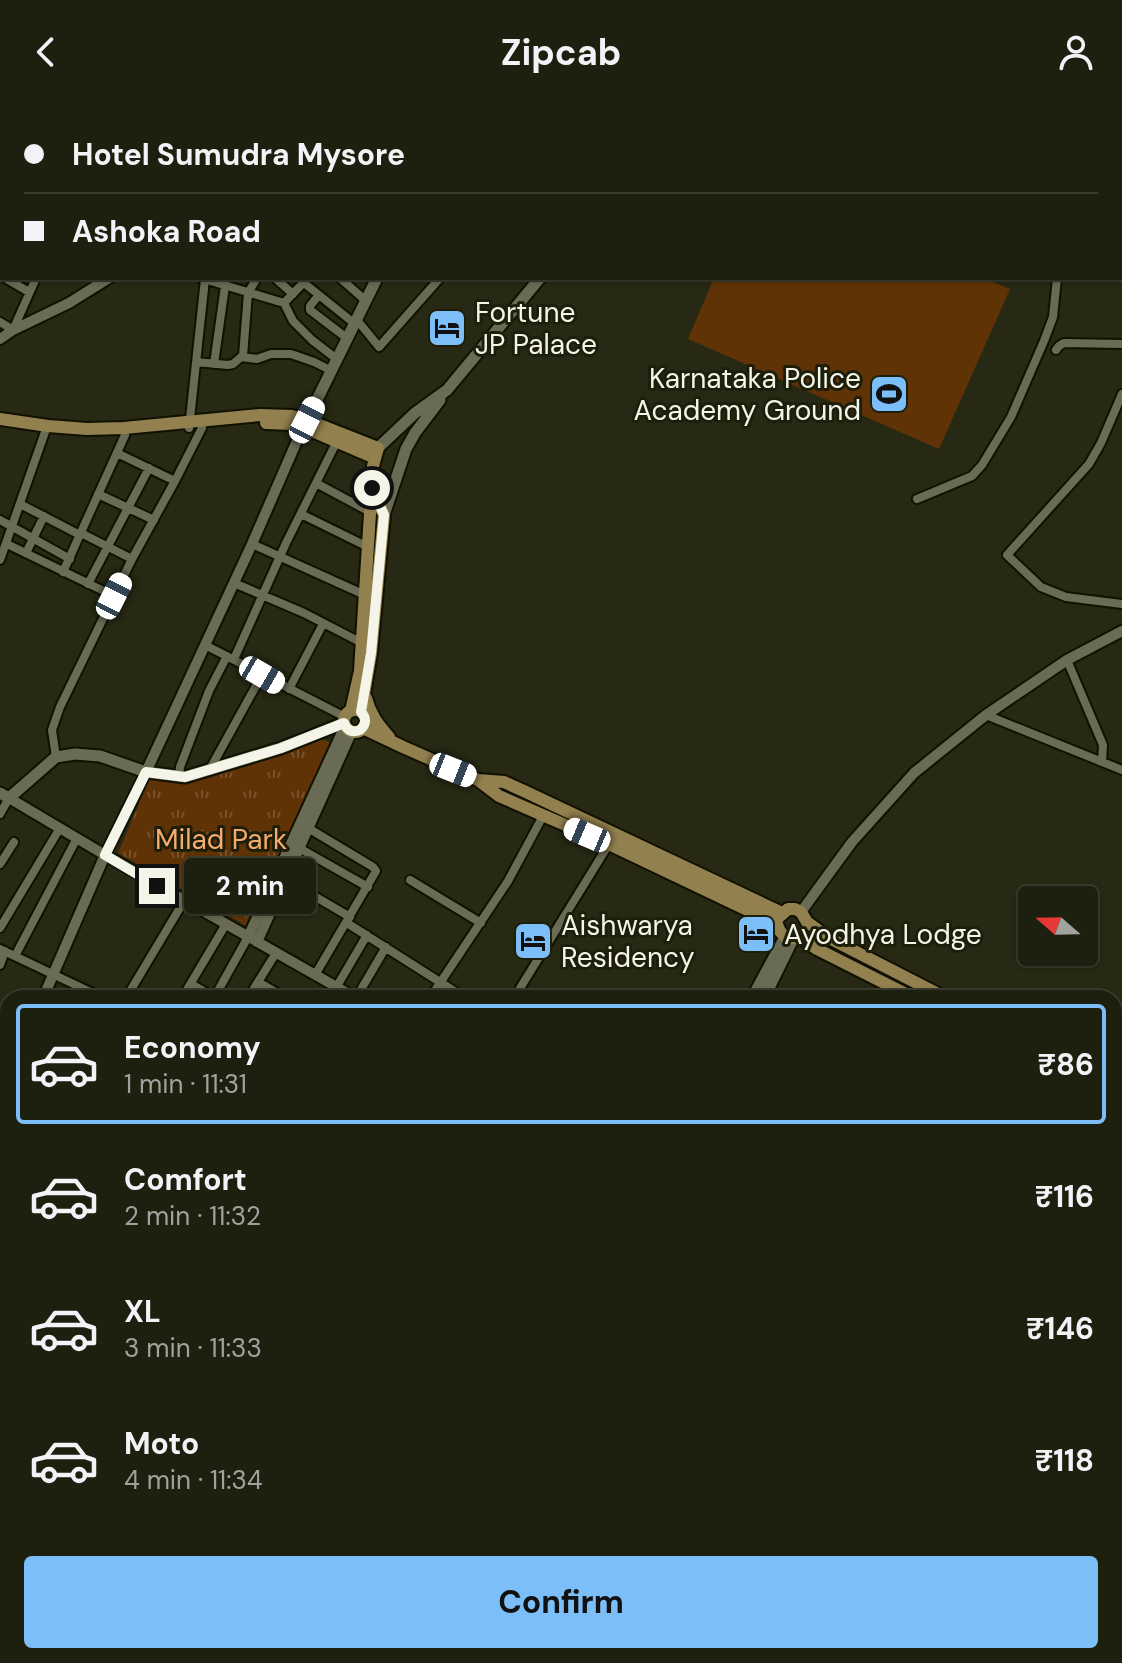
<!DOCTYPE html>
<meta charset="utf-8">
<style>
:root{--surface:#1d1f0f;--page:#2a2c1d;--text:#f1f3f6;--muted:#a0a29e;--line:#3b3d2f;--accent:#7bbef8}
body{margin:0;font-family:"DM Sans",sans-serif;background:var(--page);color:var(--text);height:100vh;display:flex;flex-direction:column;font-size:30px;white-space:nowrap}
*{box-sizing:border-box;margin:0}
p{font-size:26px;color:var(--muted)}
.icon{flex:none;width:44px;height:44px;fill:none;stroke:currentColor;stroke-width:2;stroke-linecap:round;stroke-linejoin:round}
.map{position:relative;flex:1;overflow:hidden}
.details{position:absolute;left:0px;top:886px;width:1122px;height:674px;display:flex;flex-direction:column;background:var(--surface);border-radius:24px 24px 0 0;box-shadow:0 2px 6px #0004,0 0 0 2px var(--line)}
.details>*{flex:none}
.banner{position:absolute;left:0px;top:0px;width:1122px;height:176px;box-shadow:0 2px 6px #0004,0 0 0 2px var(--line);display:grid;align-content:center;height:176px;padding:0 24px;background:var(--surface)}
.needle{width:52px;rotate:290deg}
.buttons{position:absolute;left:1018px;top:782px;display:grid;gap:16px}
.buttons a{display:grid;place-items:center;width:80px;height:80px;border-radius:8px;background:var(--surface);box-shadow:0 2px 6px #0004,0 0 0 2px var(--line);font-size:40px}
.end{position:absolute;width:36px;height:36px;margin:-18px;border:10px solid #f4f5e8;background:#111;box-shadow:0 0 0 4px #111}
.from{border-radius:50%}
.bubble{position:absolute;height:56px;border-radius:8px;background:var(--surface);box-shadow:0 2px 6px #0004,0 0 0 2px var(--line);font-size:26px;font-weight:700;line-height:56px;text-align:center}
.car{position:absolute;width:24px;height:48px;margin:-24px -12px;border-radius:10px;box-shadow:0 0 6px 2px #0007;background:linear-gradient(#fff 24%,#345 0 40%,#fff 0 76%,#345 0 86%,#fff 0)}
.banner b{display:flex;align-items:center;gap:28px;height:76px;font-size:30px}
.banner b+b{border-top:2px solid var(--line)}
.banner i{width:20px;height:20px;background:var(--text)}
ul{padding:14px 0 0;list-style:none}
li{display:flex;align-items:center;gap:24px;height:120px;margin:0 16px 12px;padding:0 8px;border:4px solid transparent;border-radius:8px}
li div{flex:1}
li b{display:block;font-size:30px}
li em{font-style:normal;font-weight:700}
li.active{border-color:var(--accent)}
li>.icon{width:72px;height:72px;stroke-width:1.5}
.primary-button{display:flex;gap:16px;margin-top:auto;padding:16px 24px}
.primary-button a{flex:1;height:92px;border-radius:8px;background:var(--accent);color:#111;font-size:32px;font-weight:700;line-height:92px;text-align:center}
header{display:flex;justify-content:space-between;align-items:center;height:104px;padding:0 24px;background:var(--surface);font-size:36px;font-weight:700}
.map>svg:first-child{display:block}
.green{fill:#603307}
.park{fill:url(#park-tufts)}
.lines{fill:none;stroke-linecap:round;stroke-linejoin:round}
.minor-casing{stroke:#101101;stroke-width:12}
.tertiary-casing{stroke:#101101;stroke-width:14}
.secondary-casing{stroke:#101101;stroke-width:15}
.primary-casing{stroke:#101101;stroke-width:16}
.minor{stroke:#696b54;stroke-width:8}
.tertiary{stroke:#696b54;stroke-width:10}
.secondary{stroke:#696b54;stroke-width:11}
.primary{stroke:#92814f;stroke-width:12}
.route{stroke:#f4f5e8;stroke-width:10}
.labels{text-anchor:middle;stroke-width:6;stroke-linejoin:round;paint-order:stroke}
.poi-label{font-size:28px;fill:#f4f5e8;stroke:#1e1f0b;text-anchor:start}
.park-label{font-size:28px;fill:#f6ab6f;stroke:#1e1f0b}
</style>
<header><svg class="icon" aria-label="back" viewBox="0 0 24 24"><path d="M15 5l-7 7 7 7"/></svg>Zipcab<svg class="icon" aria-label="person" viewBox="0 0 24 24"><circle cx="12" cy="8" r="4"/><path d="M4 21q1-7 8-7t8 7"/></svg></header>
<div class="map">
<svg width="1122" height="1559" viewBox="0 0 1122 1559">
<defs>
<pattern id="park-tufts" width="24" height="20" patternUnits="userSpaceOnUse" patternTransform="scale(2)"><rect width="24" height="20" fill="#603307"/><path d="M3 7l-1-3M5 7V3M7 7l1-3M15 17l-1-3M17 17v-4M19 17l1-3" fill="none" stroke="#77512b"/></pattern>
</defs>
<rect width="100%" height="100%" fill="#272914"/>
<path class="green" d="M714,174H983L1010,185L939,345L688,235Z"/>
<path class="park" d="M321,635L334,640L250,824L118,749L150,674L190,678Z"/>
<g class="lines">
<g class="minor-casing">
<path id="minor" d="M39,0L44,2
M87,0L91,2
M140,0L144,2
M247,0L250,2
M117,2L118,0
M192,2L193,0
M239,2L240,0
M263,2L264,0
M290,2L291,0
M313,2L314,0
M339,2L340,0
M399,2L400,0
M770,2V0
M0,7L2,8
M0,34L2,35
M0,58L2,59
M0,81L2,82
M0,95L2,91
M0,125L2,126
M5,174L29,188
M201,174L284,199L293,217L312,236L338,256
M275,174L293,190
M340,174L366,197
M304,179L355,220
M319,191L310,202V206L348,235
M284,199L308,174
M357,216L379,243L440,174
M0,218L13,226L36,174
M1056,246L1059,242L1064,239L1122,240
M243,252L248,189L257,174
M196,258L228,261L233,260L241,253L257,255L271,250H291L314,258L332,267
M214,260L225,182
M1122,290L1101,339L1089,360L1007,451L1041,483L1066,493L1122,500
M189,324L205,175
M117,349L175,377
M316,379L370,408
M98,390L154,416
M917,395L972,372L982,361L1011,313L1044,237L1053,213L1057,174
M20,400L80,431
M301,410L368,443
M0,416L70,455
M81,429L132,455
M7,440L114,492
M252,440L365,491
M26,449L44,412
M0,456L45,328
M63,468L125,331
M234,479L304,509L362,539
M88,480L149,364
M205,541L345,613
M234,555L286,439L337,337
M1067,556L1103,641L1102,658
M289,585L323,520
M986,611L1122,666
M56,653L52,626L60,603L132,455L175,377L202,324
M210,665L262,571
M179,672L180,663L209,587L227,552
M0,710L9,694
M303,721L373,763L376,767L315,871
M299,744L368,783
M0,760L14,738
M285,775L350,813
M410,776L481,819
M347,819L465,894
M0,824L60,724
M0,845L103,894
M15,852L77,734
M0,861L5,847
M258,878L286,894
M191,880L216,894
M126,894L184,797
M182,894L226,820
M214,894L248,833
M248,894L276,849
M330,894L367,831
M356,894L386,843
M430,894L508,777L543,712
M514,894L609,740
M0,912L8,916
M1114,1044L1122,1037
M1114,1081L1119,1080
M0,1092L8,1076
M0,1126L8,1129
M0,1163L8,1165
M0,1234L8,1216
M1114,1261L1122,1264
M0,1285L8,1288
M0,1325L8,1328
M0,1361L8,1365
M0,1415L8,1401
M0,1426L8,1431
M0,1490L8,1476
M239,1552L253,1559
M700,1552L714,1554L731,1552
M8,1559L11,1552
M96,1559L99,1552
M137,1559L142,1552
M166,1559L170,1552
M212,1559L215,1552
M287,1559L290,1552
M305,1559L309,1552
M629,1559L630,1552
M737,1559L738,1552
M817,1559L819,1552
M868,1559L869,1552"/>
</g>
<g class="tertiary-casing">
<path id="tertiary" d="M0,235L13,226L69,199L109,174
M9,694L105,751L356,894
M801,808L852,738L914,669L986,611L1067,556L1122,527
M248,833L345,622
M257,838L352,627
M43,894L105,751L146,668L252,440L303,323
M0,993L8,975
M0,1047L8,1050
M1114,1318L1120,1313L1122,1314
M0,1527L8,1531
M62,1552L79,1559
M977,1552H984"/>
</g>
<g class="secondary-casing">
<path id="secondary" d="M1050,0L1051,2
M450,2V0
M461,2V0
M967,2L1009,0
M1077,2V0
M1120,66L1122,70
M307,316L377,174
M378,344L415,309L447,286L540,174
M384,411L406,345L415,329L440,296
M0,689L9,694L56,653L75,650L100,652L146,668L185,673L281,644L344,619
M752,894L785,833
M764,894L793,835
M1114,1295L1122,1299
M445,1559L449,1552
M455,1559L458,1552"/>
</g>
<g class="primary-casing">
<path id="primary" d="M0,315L48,322L87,325L124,324L260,311L292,312L307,316L378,344L373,362L360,567L351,607
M266,319L293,320L303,323L375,354
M366,594C370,610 378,621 389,633
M344 617a11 11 0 1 1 22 0a11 11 0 1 1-22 0Z
M361,608L371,549L384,411L373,387
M363,624L403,643L478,676L499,692L609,740L777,820C780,831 788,837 800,833L817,845L914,894
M478,676L504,678L526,688L782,809
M779,813L788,805H795L801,808L807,818L829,834L946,894
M1114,979L1122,983
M1114,995L1122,999"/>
</g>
<use href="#minor" class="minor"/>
<use href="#tertiary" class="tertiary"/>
<use href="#secondary" class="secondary"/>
<use href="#primary" class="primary"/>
</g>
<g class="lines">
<path class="route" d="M157,782L105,751L146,668L185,673L281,644L344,619C347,627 353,629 360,626C366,621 367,614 361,608L371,549L384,411L372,384"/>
</g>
<defs>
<g id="hotel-square" transform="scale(2)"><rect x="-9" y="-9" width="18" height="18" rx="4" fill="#7bbef8" stroke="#1e1f0b"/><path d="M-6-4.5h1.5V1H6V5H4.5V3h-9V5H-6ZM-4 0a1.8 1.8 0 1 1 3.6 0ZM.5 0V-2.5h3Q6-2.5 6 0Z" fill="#111"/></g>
<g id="stadium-square" transform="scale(2)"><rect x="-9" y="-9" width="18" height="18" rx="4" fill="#7bbef8" stroke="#1e1f0b"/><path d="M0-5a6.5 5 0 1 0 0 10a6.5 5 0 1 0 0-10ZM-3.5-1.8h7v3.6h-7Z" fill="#111"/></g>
</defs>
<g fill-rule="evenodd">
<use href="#hotel-square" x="447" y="224"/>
<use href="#stadium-square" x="889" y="290"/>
<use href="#hotel-square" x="756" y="830"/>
<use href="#hotel-square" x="533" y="837"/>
</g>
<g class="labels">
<g class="poi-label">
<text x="475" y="218">Fortune<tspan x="475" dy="32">JP Palace</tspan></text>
<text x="861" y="284" text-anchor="end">Karnataka Police<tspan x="861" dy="32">Academy Ground</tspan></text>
<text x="561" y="831">Aishwarya<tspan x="561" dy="32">Residency</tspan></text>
<text x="784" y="840">Ayodhya Lodge</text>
</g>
<g class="park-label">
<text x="221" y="745">Milad Park</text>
</g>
</g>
</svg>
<div class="buttons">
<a><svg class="needle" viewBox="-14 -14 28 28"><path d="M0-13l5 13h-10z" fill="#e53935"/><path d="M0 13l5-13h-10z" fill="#a0a29e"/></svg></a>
</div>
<i class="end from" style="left:372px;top:384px"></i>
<i class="end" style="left:157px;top:782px"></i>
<div class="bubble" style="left:184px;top:754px;width:132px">2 min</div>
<i class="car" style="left:307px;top:316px;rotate:27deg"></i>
<i class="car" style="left:114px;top:492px;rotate:27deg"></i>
<i class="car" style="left:262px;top:571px;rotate:120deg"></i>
<i class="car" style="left:453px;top:666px;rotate:112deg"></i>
<i class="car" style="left:587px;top:731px;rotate:293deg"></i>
<div class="banner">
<b><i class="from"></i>Hotel Sumudra Mysore</b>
<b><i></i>Ashoka Road</b>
</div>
<section class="details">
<ul>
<li class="active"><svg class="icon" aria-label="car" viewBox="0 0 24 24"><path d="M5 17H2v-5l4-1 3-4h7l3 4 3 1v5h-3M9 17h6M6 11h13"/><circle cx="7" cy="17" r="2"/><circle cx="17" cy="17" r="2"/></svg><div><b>Economy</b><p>1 min · 11:31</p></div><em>₹86</em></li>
<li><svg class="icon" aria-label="car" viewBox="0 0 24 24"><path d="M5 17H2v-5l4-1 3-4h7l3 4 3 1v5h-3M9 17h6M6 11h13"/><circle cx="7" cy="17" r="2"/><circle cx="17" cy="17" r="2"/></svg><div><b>Comfort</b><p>2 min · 11:32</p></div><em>₹116</em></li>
<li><svg class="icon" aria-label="car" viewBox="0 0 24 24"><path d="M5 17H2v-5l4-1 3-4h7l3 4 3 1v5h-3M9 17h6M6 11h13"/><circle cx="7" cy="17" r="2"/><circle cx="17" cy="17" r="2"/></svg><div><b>XL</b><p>3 min · 11:33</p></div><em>₹146</em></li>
<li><svg class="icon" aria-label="car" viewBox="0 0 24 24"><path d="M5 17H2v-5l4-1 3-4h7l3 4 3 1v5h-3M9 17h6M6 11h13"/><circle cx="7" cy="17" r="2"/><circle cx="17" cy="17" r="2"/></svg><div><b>Moto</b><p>4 min · 11:34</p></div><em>₹118</em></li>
</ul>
<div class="primary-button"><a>Confirm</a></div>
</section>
</div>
